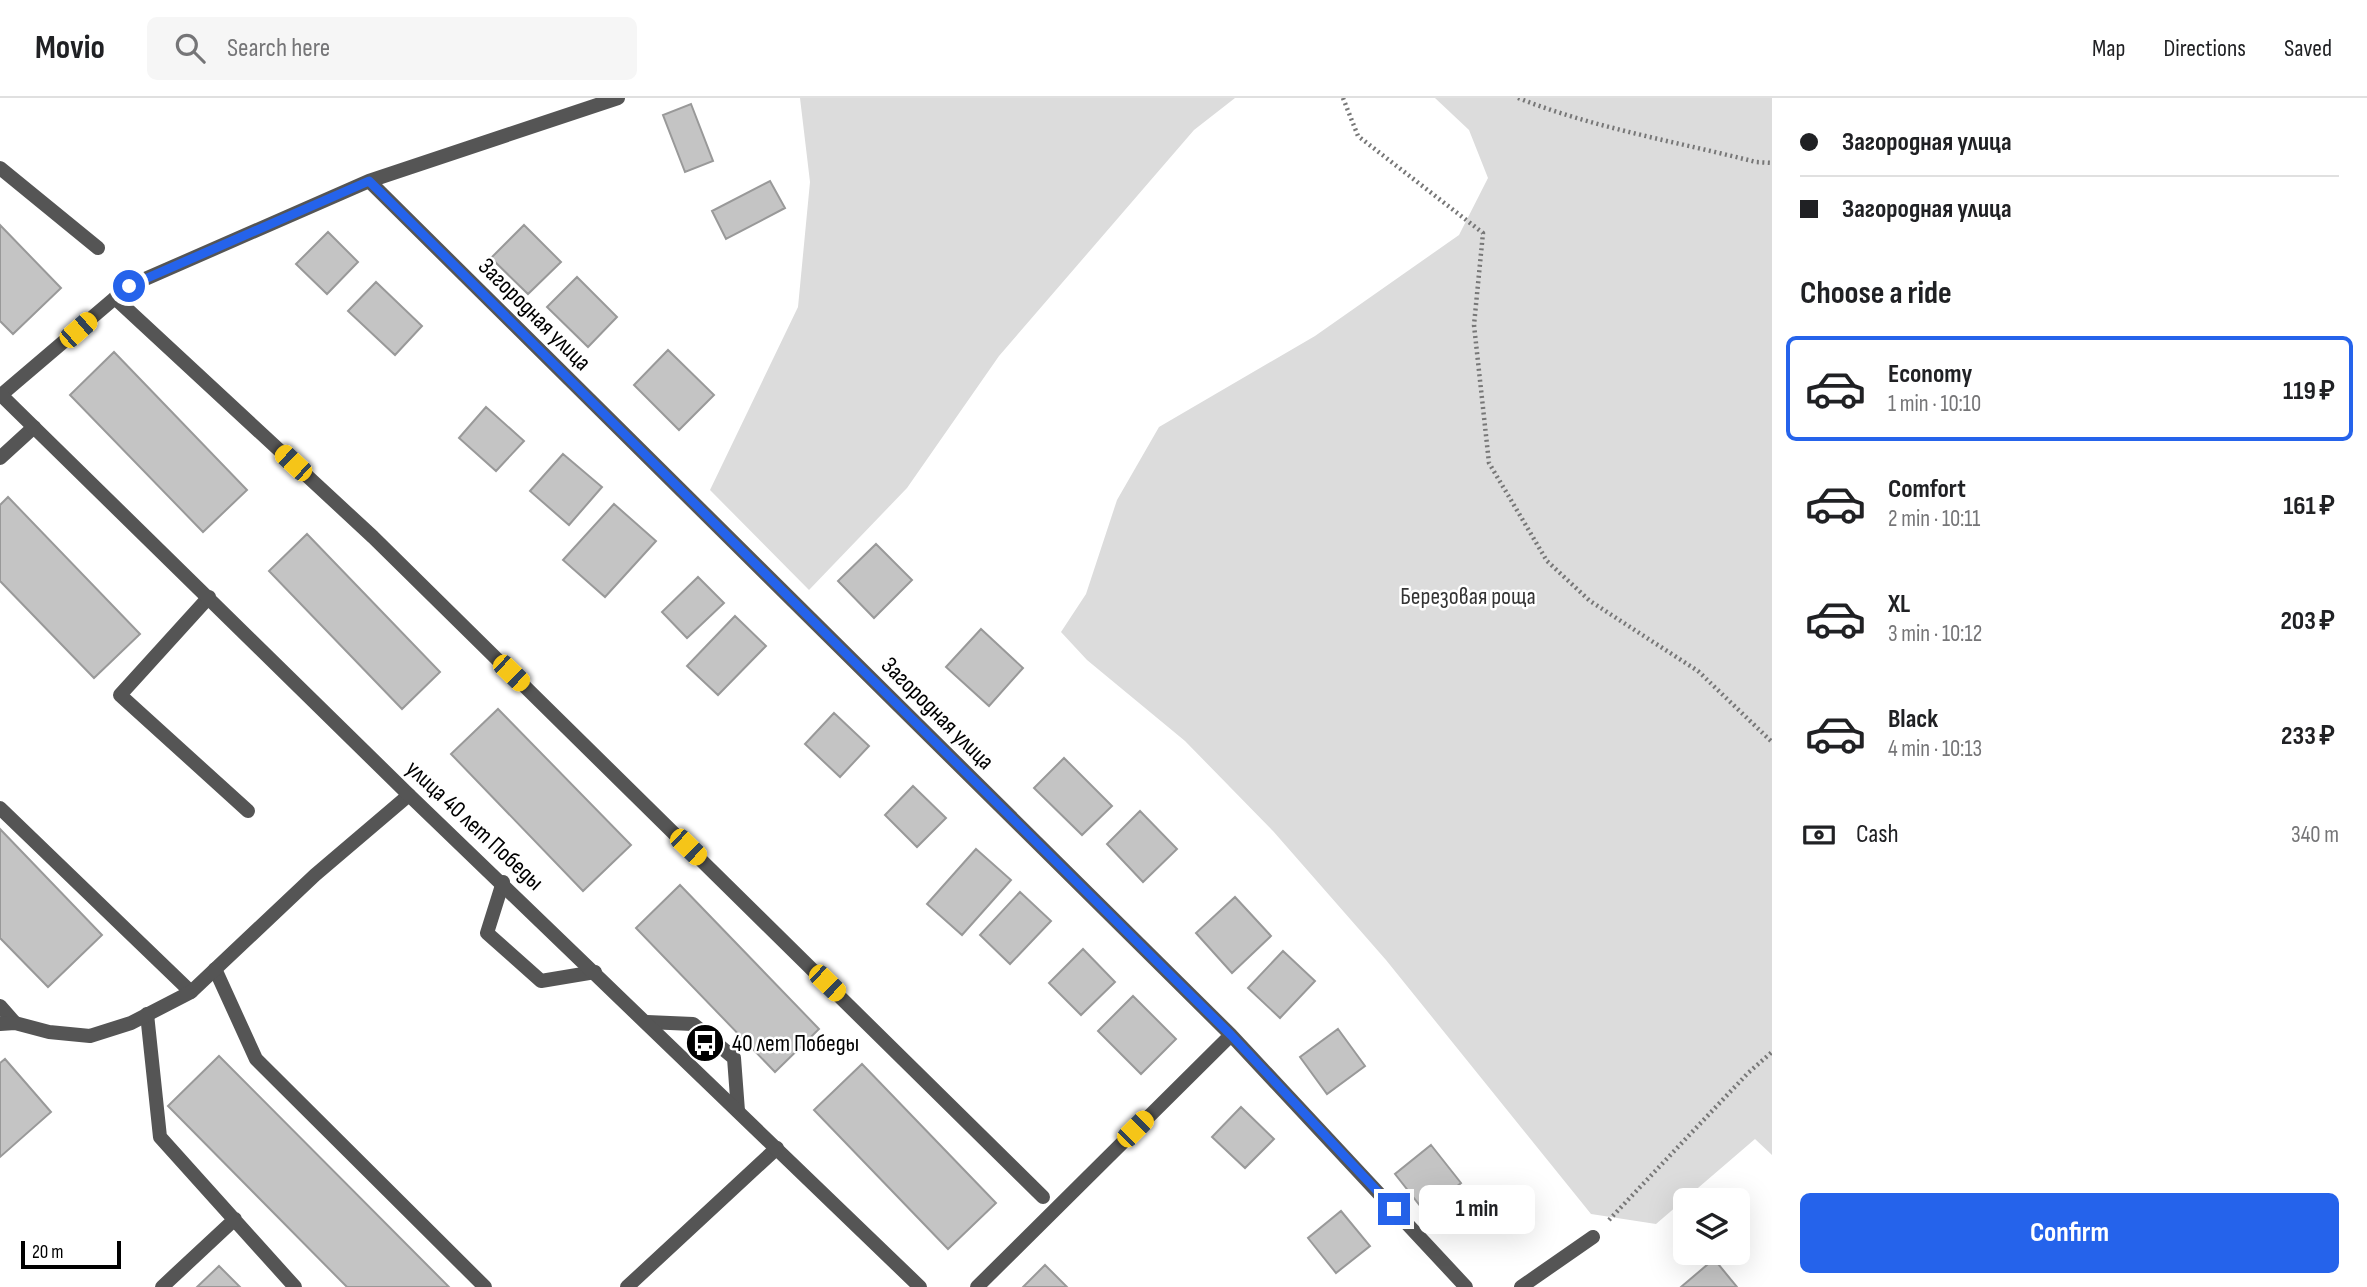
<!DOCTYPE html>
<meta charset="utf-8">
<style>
:root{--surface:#fff;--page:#f6f6f6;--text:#202124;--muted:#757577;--line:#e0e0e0;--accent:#2563eb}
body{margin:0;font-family:"Sofia Sans Condensed",sans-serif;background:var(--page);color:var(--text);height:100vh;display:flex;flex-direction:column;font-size:26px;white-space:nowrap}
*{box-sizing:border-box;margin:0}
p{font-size:23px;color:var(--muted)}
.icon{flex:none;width:38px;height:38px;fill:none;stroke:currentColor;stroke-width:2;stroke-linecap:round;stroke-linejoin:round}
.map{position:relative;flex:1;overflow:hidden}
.sheet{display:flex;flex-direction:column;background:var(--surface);width:595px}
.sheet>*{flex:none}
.hud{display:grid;align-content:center;height:154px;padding:0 28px;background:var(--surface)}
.controls{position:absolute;left:1673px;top:1090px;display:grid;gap:14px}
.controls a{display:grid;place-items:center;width:77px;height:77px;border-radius:10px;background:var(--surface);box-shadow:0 7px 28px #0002;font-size:35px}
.scale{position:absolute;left:21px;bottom:18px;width:100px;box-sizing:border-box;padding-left:7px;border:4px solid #000;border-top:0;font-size:19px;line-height:24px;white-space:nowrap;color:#000;-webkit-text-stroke:5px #fff;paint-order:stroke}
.end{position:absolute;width:32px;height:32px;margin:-16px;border:9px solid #2563eb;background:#fff;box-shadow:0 0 0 4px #fff}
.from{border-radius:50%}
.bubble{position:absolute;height:49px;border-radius:10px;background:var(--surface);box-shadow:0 7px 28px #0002;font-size:23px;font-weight:700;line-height:49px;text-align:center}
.car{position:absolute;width:21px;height:42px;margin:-21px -10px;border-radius:9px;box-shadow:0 0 5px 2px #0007;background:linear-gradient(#f5c518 24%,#345 0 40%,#f5c518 0 76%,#345 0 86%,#f5c518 0)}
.hud b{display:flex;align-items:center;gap:24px;height:66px;font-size:26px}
.hud b+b{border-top:2px solid var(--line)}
.hud i{width:18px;height:18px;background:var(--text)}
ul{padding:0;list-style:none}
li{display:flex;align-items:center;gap:21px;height:105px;margin:0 14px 10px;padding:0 14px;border:4px solid transparent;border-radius:10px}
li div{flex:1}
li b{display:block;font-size:26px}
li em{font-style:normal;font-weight:700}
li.on{border-color:var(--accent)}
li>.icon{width:63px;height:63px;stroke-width:1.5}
h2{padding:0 28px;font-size:32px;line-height:84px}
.pay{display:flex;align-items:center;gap:18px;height:77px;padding:0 28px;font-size:26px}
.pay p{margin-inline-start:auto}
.action{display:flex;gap:14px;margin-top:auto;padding:14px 28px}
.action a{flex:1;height:80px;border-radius:10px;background:var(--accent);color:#fff;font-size:28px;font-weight:700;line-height:80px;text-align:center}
header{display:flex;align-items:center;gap:42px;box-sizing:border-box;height:98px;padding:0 35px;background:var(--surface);border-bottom:2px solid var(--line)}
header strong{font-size:33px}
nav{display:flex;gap:38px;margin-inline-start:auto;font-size:24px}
.search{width:490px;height:63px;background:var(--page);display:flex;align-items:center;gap:18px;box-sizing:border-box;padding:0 24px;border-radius:10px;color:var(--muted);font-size:26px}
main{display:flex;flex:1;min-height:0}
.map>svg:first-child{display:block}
.green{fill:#dcdcdc}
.building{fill:#c4c4c4;stroke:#999;stroke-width:2}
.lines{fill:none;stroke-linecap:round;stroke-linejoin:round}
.path{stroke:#777;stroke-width:4.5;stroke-dasharray:2 3.5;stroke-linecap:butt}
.service{stroke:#555;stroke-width:14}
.minor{stroke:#555;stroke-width:14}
.tertiary{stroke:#555;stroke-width:14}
.route{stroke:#2563eb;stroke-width:9}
.labels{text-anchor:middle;stroke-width:5;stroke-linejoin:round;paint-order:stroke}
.street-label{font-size:24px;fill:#000;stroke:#fff}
.park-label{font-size:24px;fill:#333;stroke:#fff}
.poi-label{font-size:24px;fill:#000;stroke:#fff;text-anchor:start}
</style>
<header>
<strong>Movio</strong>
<div class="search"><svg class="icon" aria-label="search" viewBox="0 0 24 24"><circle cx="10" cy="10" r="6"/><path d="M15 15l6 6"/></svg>Search here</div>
<nav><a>Map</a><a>Directions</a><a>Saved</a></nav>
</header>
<main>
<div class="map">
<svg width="1772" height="1189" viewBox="0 0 1772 1189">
<rect width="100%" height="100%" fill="#fff"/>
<path class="green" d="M800,0H1235L1194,32L999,258L907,390L809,492L710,392L798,209L810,84Z
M1435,0H1772V1057L1755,1041L1656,1126L1591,1116L1386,862L1273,733L1185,643L1087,562L1061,534L1086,496L1117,402L1159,329L1315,238L1459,137L1488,80L1469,32Z"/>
<path class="building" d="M691,6L713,63L685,74L663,17Z
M770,83L785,110L726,141L712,113Z
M0,127L61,190L13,236L0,223Z
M524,127L561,164L528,196L491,160Z
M328,134L358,164L327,196L296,166Z
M577,179L617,219L588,249L547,209Z
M376,184L422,228L395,257L348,213Z
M668,252L714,297L679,332L634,287Z
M114,254L247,392L203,434L70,297Z
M486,309L524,343L496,373L459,340Z
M563,356L602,389L569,427L530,393Z
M8,399L140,536L94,580L0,483V407Z
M614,406L656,443L605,499L563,462Z
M307,436L440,574L402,611L269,473Z
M876,446L912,482L874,520L838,483Z
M698,479L724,505L687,540L662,514Z
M735,518L766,548L718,597L687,568Z
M981,531L1023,570L989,608L946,569Z
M498,611L631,747L583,793L451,656Z
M834,615L869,648L840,679L805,646Z
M1064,660L1112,708L1082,737L1034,690Z
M913,688L946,720L917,749L885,717Z
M1140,713L1177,751L1143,784L1107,746Z
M0,731L102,837L48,889L0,840Z
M976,751L1011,782L962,837L927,806Z
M680,787L819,931L775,974L636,830Z
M1020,794L1051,823L1010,866L980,837Z
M1235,799L1271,838L1232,875L1196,835Z
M1083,851L1115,884L1081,917L1049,885Z
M1283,853L1315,883L1280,920L1248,890Z
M1133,898L1176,941L1141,976L1098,933Z
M1338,931L1365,968L1327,996L1300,959Z
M219,958L449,1189H347L168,1008Z
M5,961L51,1014L0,1059V965Z
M862,966L996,1105L948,1151L814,1012Z
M1241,1009L1274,1041L1245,1070L1212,1039Z
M1431,1047L1461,1085L1425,1114L1395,1076Z
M1341,1113L1370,1148L1336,1175L1308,1140Z
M1714,1161L1737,1189H1681Z
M1045,1167L1067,1189H1023Z
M219,1168L240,1189H197Z"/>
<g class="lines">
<path class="path" d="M1343,0L1358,38L1483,135L1474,227L1489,365L1547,463L1590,503L1698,573L1772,644
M1518,0C1594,30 1678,44 1756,64L1772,65
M1609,1122L1748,975L1772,954"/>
<path class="service" d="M0,70L98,150
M115,200L373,439L1043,1099
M0,360L34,329
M209,499L120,597L248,713
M0,710L191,894
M503,784L487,835L541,883L595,874
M215,871L256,961L485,1189
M0,908L15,925
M147,916L160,1039L295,1189
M647,924L693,926L734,960L738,1013
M162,1189L235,1121
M627,1189L777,1050"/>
<path class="minor" d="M369,83L1231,937L1466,1189
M1,297L129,188L369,83L618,0
M0,926L15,925L49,934L90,938L131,925L191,894L315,777L409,697
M977,1189L1231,937
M1521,1189L1593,1139"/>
<path class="tertiary" d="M0,296L409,697L920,1189"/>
</g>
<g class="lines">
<path class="route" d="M129,188L369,83L1231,937L1394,1111"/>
</g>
<defs>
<g id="bus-disc" transform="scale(2.0125)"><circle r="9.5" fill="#000" stroke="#fff"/><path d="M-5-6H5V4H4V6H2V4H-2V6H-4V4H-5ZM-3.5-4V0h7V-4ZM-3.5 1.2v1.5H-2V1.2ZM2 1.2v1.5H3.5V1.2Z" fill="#fff"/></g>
</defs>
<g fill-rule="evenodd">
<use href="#bus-disc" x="705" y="945"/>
</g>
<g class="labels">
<g class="street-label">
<text transform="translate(535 216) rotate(45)" y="8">Загородная улица</text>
<text transform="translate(938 615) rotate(45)" y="8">Загородная улица</text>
<text transform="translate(475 727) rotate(43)" y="8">улица 40 лет Победы</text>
</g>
<g class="park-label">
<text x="1468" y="506">Березовая роща</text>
</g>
<g class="poi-label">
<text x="732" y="953">40 лет Победы</text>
</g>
</g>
</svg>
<div class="controls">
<a><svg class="icon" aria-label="layers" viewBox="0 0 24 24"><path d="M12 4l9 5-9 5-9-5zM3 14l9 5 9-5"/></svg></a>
</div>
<div class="scale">20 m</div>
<i class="end from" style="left:129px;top:188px"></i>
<i class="end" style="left:1394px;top:1111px"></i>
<div class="bubble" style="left:1419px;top:1087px;width:116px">1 min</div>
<i class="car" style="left:78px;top:232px;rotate:49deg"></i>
<i class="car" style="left:293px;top:365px;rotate:313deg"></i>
<i class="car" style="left:511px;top:575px;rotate:134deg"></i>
<i class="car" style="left:688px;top:749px;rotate:134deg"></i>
<i class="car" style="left:827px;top:885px;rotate:134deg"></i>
<i class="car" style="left:1135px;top:1031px;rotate:45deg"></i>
</div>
<section class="sheet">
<div class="hud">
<b><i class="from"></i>Загородная улица</b>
<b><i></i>Загородная улица</b>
</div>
<h2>Choose a ride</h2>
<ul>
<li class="on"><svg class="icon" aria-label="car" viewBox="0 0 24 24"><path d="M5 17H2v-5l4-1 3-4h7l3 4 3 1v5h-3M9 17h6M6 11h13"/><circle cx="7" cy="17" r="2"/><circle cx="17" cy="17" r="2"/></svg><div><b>Economy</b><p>1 min · 10:10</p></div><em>119 ₽</em></li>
<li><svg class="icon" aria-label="car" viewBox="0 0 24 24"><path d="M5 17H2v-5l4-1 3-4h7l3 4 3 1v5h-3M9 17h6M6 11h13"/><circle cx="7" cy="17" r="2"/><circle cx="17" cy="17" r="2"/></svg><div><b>Comfort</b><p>2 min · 10:11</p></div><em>161 ₽</em></li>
<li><svg class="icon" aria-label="car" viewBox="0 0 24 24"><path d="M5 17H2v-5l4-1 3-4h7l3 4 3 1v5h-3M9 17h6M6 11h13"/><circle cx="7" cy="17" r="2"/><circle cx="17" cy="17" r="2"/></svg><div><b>XL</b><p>3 min · 10:12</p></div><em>203 ₽</em></li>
<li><svg class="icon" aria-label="car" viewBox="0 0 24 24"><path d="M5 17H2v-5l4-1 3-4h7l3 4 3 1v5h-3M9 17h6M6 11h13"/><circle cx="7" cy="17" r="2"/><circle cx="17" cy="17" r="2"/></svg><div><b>Black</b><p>4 min · 10:13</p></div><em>233 ₽</em></li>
</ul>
<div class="pay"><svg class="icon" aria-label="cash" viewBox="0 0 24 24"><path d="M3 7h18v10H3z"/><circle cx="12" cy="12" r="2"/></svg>Cash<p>340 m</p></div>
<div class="action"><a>Confirm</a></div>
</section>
</main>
